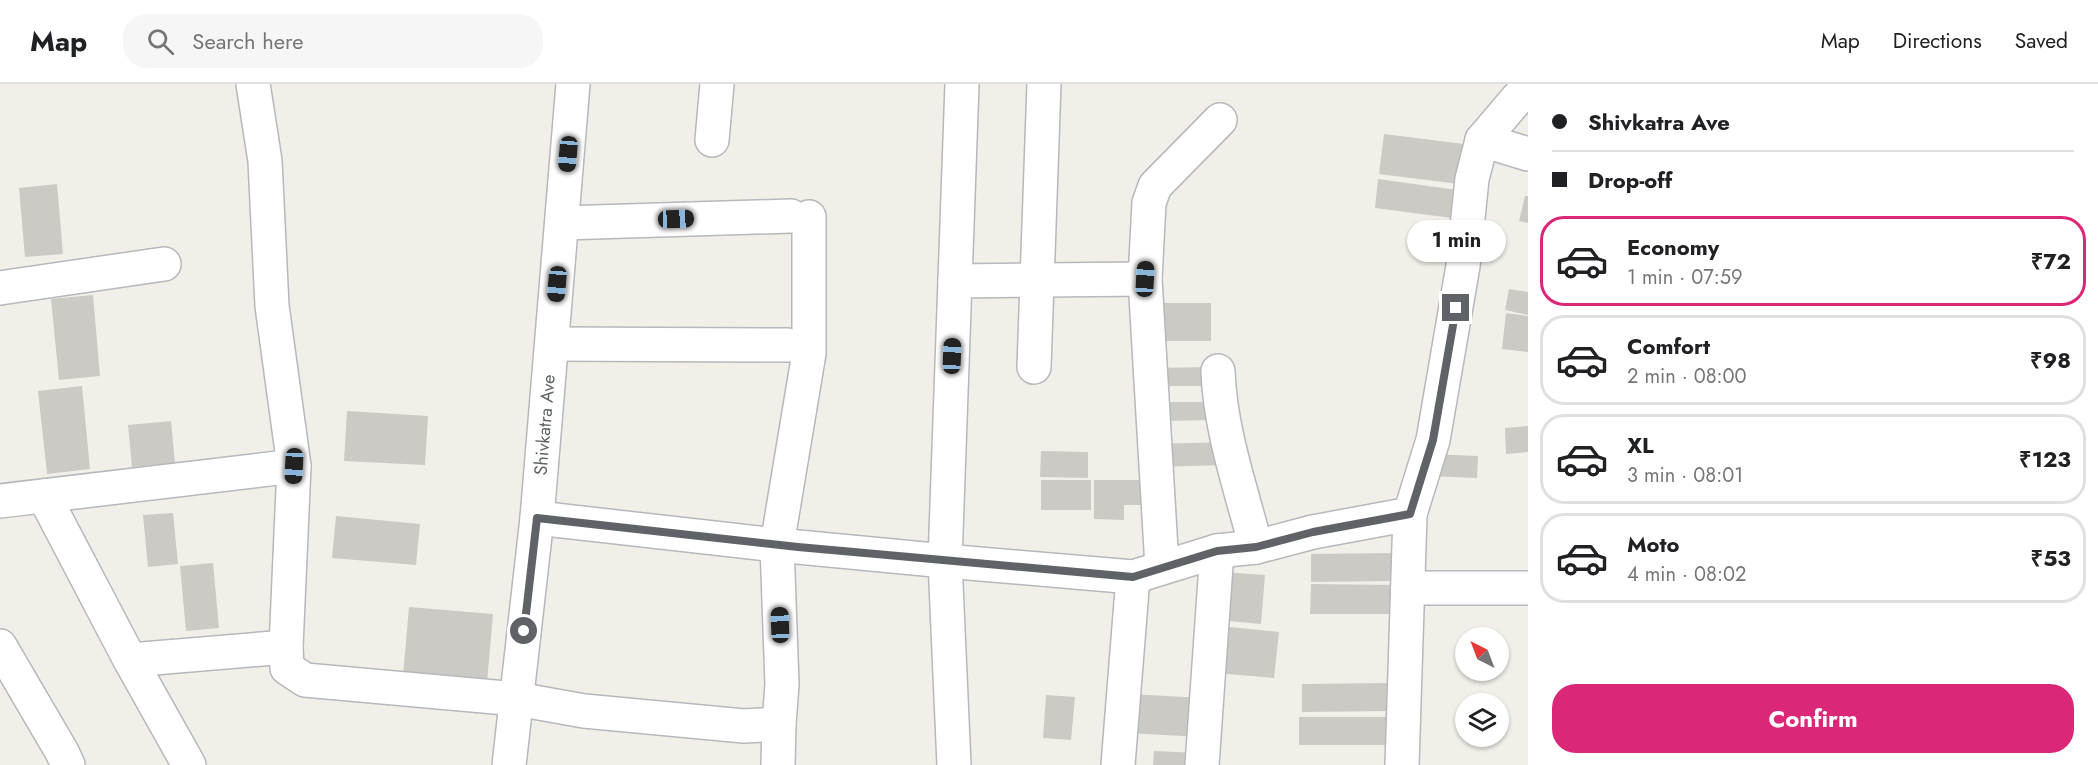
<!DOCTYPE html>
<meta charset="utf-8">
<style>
:root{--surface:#fff;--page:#f6f6f6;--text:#202124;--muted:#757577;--line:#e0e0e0;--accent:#db2777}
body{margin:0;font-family:Jost,sans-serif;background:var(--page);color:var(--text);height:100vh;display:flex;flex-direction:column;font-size:22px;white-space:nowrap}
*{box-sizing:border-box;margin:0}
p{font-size:20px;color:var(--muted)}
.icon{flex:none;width:33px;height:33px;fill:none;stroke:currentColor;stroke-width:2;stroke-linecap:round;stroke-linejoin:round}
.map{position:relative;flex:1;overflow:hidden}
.side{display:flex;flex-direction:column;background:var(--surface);width:570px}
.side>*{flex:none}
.guide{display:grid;align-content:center;height:132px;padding:0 24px;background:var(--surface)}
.needle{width:39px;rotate:318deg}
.fabs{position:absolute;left:1455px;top:543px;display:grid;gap:12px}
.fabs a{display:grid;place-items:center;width:54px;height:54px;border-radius:50%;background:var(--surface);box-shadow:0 2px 4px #0004;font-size:30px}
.end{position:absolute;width:27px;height:27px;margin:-14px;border:8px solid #5f6368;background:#fff;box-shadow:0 0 0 3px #fff}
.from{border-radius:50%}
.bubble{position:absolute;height:42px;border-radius:21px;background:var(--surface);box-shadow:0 2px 4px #0004;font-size:20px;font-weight:700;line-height:42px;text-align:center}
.car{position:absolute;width:18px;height:36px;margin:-18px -9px;border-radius:8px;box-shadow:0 0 4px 2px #0007;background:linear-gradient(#222 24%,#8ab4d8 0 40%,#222 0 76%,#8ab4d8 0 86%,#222 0)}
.guide b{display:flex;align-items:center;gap:21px;height:57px;font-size:22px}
.guide b+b{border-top:2px solid var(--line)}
.guide i{width:15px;height:15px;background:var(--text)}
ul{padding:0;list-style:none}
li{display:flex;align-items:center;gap:18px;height:90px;margin:0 12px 9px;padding:0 12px;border:3px solid var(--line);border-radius:24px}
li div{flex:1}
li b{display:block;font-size:22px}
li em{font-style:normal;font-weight:700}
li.on{border-color:var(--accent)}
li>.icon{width:54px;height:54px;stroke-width:1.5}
.primary-button{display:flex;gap:12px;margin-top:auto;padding:12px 24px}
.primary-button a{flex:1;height:69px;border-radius:24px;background:var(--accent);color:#fff;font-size:24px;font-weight:700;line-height:69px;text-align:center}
header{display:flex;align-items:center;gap:36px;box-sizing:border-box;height:84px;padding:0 30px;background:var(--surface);border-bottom:2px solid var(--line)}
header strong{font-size:28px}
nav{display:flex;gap:33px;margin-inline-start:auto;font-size:21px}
.search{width:420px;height:54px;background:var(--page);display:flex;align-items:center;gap:15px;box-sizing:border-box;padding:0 21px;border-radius:24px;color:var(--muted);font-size:22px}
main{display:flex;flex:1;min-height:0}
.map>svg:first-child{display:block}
.building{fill:#cccac5}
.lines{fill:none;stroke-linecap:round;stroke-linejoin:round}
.minor-casing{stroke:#b5b8bc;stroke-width:36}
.minor{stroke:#fff;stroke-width:33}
.route{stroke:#5f6368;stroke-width:8}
.labels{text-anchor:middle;stroke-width:4.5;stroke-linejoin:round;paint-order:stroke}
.street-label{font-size:18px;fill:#5f6368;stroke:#fff}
</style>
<header>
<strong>Map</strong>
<div class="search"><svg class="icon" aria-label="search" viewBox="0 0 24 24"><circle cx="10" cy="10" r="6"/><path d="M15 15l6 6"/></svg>Search here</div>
<nav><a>Map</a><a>Directions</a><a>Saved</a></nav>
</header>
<main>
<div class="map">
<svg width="1528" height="681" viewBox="0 0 1528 681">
<rect width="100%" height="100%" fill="#f1efe8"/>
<path class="building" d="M1384,50L1464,60L1459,100L1379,90Z
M1378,95L1457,106L1452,134L1375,124Z
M57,100L63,170L25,173L19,104Z
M1525,112H1528V139L1519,137Z
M1509,205L1528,208V231L1505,226Z
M93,211L100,292L59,296L51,215Z
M1153,219H1211V257H1153Z
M1506,229L1528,232V268L1502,265Z
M1210,283V302H1154V284Z
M82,302L90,385L47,390L38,307Z
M1157,318H1214V336L1157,337Z
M347,327L428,332L425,381L344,377Z
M171,337L175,379L132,383L128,341Z
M1528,342V368L1506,370L1505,344Z
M1225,358L1226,381L1158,383L1157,360Z
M1041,367L1088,368V394L1040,393Z
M1430,370L1478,372L1477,394L1430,392Z
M1041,396H1091V426H1041Z
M1094,396H1148L1147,421H1124V436L1094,435Z
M173,429L178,480L148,483L143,431Z
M336,432L420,440L416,481L332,474Z
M1393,469V497L1311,498V470Z
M213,479L219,544L186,547L180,482Z
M1222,488L1265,491L1261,540L1218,536Z
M1311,500L1395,501V530H1310Z
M409,523L493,530L487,599L403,592Z
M1220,542L1279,548L1274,594L1215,589Z
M1392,599V627L1302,628V600Z
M1130,610L1203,614L1201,653L1128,649Z
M1046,611L1075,613L1071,656L1043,654Z
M1299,633H1391V661H1299Z
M1154,667L1198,669L1197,681H1153Z"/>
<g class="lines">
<g class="minor-casing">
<g id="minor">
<path d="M253,0L265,77L272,222L294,382"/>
<path d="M962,0L945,477L1133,493L1217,467L1256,463L1313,448L1410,430L1433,356L1463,182L1472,95L1482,56L1522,9L1527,0"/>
<path d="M712,56L717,0"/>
<path d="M1482,56L1528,70"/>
<path d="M809,133V269L777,461L945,477L954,681"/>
<path d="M562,139L791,132"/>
<path d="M955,197L1145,195"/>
<path d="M0,204L164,180"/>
<path d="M552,260L787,261"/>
<path d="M1034,283L1044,0"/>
<path d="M1218,287C1220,346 1241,405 1256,463"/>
<path d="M44,412L130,576L189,681"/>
<path d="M0,417L294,382L286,563L287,584L305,596L517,615L584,627L744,642L779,640L782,600L777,461L537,434"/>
<path d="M1162,483L1145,195L1149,119L1155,102L1220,36"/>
<path d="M1408,504H1528"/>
<path d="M0,562L62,668L68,681"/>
<path d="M130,576L286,563"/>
<path id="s1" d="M509,681L537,434L573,0"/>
<path d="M778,681L779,640"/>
<path d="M1118,681L1133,493"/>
<path d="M1202,681L1217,467"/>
<path d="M1402,681L1410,430"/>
</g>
</g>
<use href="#minor" class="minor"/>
</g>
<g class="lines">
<path class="route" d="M524,547L537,434L798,463L1133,493L1217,467L1256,463L1313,448L1410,430L1433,356L1456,224"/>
</g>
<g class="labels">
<g class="street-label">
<text dy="6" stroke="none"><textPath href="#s1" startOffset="342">Shivkatra Ave</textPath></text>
</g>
</g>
</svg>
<div class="fabs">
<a><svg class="needle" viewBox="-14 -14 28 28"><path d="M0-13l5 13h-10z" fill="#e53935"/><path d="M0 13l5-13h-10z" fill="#757577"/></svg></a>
<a><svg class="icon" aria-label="layers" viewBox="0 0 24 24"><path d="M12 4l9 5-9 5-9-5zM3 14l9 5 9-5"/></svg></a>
</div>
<i class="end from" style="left:524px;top:547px"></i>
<i class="end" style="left:1456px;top:224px"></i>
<div class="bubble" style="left:1407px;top:136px;width:99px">1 min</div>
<i class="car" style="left:568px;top:70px;rotate:185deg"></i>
<i class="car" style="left:676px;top:135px;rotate:88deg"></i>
<i class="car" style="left:1145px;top:195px;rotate:3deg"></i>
<i class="car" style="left:557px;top:200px;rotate:185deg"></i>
<i class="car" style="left:952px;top:272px;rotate:2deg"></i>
<i class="car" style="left:294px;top:382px;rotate:183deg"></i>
<i class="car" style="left:780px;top:541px;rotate:358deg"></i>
</div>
<section class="side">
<div class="guide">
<b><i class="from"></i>Shivkatra Ave</b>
<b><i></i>Drop-off</b>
</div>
<ul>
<li class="on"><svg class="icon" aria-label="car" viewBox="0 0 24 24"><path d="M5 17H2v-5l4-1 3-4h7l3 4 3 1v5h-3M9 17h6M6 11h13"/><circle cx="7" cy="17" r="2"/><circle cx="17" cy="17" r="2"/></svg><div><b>Economy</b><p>1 min · 07:59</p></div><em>₹72</em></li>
<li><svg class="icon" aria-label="car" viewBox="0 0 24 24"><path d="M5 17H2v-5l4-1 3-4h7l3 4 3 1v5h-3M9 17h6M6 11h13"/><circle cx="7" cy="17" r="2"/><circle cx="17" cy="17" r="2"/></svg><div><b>Comfort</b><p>2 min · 08:00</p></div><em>₹98</em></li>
<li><svg class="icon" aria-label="car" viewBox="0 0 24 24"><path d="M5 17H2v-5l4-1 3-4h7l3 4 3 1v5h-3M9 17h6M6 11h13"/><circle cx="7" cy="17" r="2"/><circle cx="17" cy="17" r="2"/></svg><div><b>XL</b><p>3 min · 08:01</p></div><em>₹123</em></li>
<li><svg class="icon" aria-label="car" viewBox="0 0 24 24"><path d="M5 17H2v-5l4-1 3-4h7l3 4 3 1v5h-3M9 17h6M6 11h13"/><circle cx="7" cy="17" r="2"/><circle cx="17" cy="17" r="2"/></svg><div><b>Moto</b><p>4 min · 08:02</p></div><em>₹53</em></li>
</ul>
<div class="primary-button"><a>Confirm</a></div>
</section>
</main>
